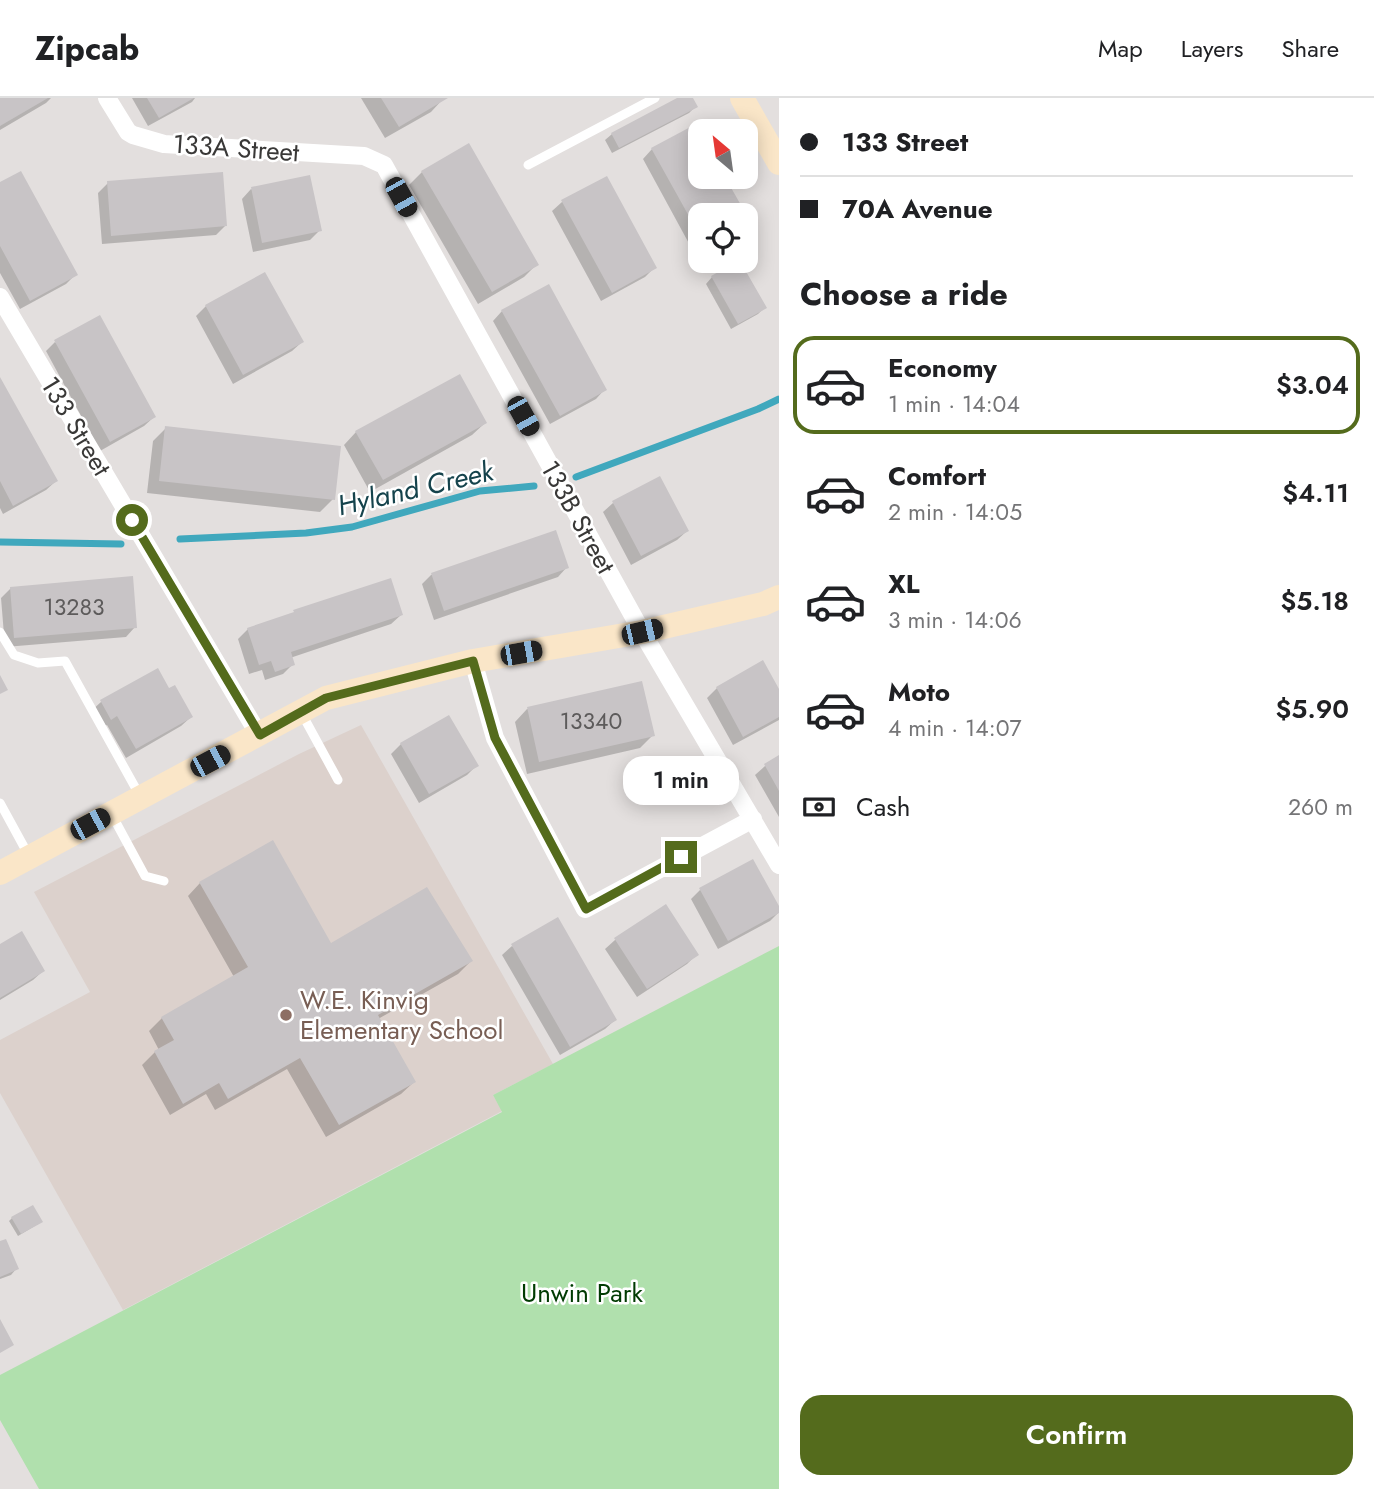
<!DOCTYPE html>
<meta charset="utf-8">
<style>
:root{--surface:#fff;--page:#f2f2f2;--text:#202124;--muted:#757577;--line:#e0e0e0;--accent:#546b1c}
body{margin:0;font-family:Jost,sans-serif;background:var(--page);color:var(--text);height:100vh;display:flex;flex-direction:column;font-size:26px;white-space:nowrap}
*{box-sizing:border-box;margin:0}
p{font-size:23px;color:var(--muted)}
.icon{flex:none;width:38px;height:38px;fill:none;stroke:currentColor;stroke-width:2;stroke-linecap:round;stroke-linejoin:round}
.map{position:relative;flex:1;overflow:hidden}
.panel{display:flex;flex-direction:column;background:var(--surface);width:595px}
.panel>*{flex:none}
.top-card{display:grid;align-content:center;height:154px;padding:0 21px;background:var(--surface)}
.needle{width:46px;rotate:331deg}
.tools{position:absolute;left:688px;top:21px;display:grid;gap:14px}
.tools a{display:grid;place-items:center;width:70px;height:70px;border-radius:14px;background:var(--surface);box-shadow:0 4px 18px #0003;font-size:35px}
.end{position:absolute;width:32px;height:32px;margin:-16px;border:9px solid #546b1c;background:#fff;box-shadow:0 0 0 4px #fff}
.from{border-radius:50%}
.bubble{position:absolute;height:49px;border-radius:21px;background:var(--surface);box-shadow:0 4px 18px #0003;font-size:23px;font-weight:600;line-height:49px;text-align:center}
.car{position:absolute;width:21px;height:42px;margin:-21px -10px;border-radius:9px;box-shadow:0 0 5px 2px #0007;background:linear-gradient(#222 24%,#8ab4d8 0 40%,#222 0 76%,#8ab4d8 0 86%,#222 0)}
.top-card b{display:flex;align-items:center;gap:24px;height:66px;font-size:26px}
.top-card b+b{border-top:2px solid var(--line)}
.top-card i{width:18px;height:18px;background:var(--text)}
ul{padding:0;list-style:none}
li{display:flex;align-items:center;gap:21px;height:98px;margin:0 14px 10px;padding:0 7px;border:4px solid transparent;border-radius:21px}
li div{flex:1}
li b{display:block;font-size:26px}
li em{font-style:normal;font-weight:600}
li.active{border-color:var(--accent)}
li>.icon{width:63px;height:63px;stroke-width:1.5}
h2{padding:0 21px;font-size:32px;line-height:84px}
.pay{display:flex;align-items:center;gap:18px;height:77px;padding:0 21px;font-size:26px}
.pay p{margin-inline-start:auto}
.action{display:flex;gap:14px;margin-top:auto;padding:14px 21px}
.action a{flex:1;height:80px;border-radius:21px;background:var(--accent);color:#fff;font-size:28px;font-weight:600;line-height:80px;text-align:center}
header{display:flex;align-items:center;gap:42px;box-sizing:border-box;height:98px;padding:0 35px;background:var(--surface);border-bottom:2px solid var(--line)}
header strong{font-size:33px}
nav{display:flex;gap:38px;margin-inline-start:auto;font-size:24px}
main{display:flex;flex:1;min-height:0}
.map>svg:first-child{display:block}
.built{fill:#dcd1cc}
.green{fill:#b0e0ad}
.shadow{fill:#0003}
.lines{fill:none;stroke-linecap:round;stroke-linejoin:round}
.stream{stroke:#40a8bd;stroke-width:7}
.building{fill:#c8c4c6}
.lane{stroke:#fff;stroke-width:9}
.street{stroke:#fff;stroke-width:18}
.secondary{stroke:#fae6c8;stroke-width:24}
.route{stroke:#546b1c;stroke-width:9}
.education-dot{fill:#8d6e63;stroke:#fff;stroke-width:2.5}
.labels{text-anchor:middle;stroke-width:5;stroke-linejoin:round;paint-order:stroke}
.number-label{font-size:23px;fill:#5d5b5b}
.street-label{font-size:26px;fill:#393837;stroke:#fff}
.education-label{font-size:26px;fill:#785e54;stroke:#fff;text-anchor:start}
.park-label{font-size:26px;fill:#003b02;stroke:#fff}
.water-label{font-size:28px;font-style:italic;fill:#15434c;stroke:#fff}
</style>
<header>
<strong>Zipcab</strong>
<nav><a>Map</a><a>Layers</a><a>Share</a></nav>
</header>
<main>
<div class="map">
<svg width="779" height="1391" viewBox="0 0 779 1391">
<rect width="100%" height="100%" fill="#e3dfde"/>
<path class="built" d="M361,627L553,966L493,997L502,1013L123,1212L0,995V942L90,894L34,794L299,656Z"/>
<path class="green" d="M779,848V1391H39L0,1322V1277L502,1014L493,997Z"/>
<path class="shadow" d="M0,0H51L46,5L0,32Z
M132,0H195L192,4L148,28Z
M361,0H443V1L431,14L385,40Z
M681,0H691L695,9L689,15L612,55L605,42L612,36Z
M700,37V79H723L740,109L731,117H700V147L692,151L643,61L652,51Z
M422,74L537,166L524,179L478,206L409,87Z
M606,81L655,169L645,179L601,203L552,113L562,104Z
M108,85L226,127L216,137L102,146L98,95Z
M0,86L76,176L66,186L20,211L0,175Z
M251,91L320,132L310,142L253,154L242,101Z
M264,176L302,244L292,253L233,286L196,218L206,208Z
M712,179L764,210L758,216L731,231L706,186Z
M502,213L605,291L596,301L550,326L493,223Z
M55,244L154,319L144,328L100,353L46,253Z
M0,282L56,383L46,392L3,416L0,410Z
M485,325L472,337L370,394L344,347L356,334Z
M166,330L333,401L320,414L147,395L153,343Z
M613,405L687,433L677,442L631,467L603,414Z
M555,434L567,469L558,479L434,522L422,486L431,477Z
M11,490L135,529L126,539L5,549L1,500Z
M401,517L391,526L290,560L293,566L283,576L265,582L262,572L249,576L238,541L248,531Z
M763,565L779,594V622L733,647L707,600L717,590Z
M158,572L169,592L191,619L181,628L126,660L107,627L101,630L91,613L101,604Z
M527,611L653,637L640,650L527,676L515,624Z
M401,646L477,667L467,677L419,705L391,656Z
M779,659V719L755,677L765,668Z
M200,785L330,848L471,863L458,876L378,921L414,984L401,996L326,1039L287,971L215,1012L206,996L170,1017L142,967L155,954L159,952L149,933L162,920L234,879L188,798Z
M700,792L779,814L770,823L718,851L691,801Z
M665,809L697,856L687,866L637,899L605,851L615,842Z
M0,848L43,873L33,882L0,902Z
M512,848L615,922L605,931L560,957L502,857Z
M12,1120L38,1126L18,1138L9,1123Z
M0,1145L17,1170L11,1177L0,1181Z"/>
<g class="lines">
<path class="stream" d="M576,379L758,311L779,301
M180,441L306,435L352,429L480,393L534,388
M0,444L121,446"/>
</g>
<path class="building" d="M0,0H48L0,28Z
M147,0H194L159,20Z
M381,0H448L399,29Z
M677,0H693L698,9L619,50L611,35Z
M696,26L700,33V79H725L742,109L726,117H700V138L651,50Z
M469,45L539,167L492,194L421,73Z
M21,73L78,177L30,203L0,148V84Z
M223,74L227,128L111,138L107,83Z
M310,77L322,133L262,145L251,89Z
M607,78L657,170L612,195L561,102Z
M739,163H740L767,210L738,226L711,178Z
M265,174L304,244L243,277L205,207Z
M549,186L607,292L560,318L501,212Z
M100,217L156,319L110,344L54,242Z
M460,276L487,325L383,382L355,333Z
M0,279L58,383L13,408L0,383Z
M165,328L341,348L335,402L159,383Z
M660,378L689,433L641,458L612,403Z
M556,432L569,470L444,513L431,475Z
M133,478L137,530L14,540L10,489Z
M391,480L403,517L291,554L295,567L275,574L271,563L259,567L247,530L294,514L293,512Z
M763,562L779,591V619L743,639L716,589Z
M158,570L169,590L175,587L193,619L136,651L117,618L111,622L100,602Z
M0,577L8,592L0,596Z
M642,583L655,638L539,664L527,609Z
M449,617L479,668L429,696L400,645Z
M779,657V693L764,666Z
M273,742L331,845L427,789L473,863L378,917L416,984L339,1027L300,960L228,1001L219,985L183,1006L154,953L174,942L161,919L248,869L199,784Z
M753,761L779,808V815L728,843L699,790Z
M666,806L699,857L647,891L614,840Z
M558,819L617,922L570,949L511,846Z
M22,833L45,873L0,900V846Z
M33,1107L43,1124L21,1136L11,1119Z
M6,1141L19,1171L0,1179V1143Z
M0,1221L14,1247L0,1255Z"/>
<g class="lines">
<path class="lane" d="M528,67L655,0
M0,534L14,557L38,565L65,563L140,698
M302,616L338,682
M0,705L29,758
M112,717L145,778L164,783"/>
<path class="street" d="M107,0L128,34L133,37L164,46L364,58L384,67L642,534L779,767
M0,199L259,637
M473,563L495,640L585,811L753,721"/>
<path class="secondary" d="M742,0L779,65
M0,775L326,600L473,563L642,534L763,506L779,499"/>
</g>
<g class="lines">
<path class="route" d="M132,422L260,637L326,600L473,563L495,640L586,811L681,759"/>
</g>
<circle class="education-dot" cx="286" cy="917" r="7"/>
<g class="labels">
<g class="number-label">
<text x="74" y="517">13283</text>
<text x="591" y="631">13340</text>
</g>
<g class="street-label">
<text transform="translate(236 50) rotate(4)" y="9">133A Street</text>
<text transform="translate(76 328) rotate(59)" y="9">133 Street</text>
<text transform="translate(578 419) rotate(61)" y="9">133B Street</text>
</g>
<g class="education-label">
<text x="300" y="911">W.E. Kinvig<tspan x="300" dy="30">Elementary School</tspan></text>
</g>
<g class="park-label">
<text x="582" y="1204">Unwin Park</text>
</g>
<g class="water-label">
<text transform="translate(415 390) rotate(-13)" y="10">Hyland Creek</text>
</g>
</g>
</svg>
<div class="tools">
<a><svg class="needle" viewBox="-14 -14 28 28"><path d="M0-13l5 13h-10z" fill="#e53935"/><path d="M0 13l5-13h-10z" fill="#757577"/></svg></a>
<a><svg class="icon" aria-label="locate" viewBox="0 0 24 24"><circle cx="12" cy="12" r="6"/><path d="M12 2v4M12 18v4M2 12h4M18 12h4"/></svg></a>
</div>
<i class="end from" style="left:132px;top:422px"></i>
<i class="end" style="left:681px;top:759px"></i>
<div class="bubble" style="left:623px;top:658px;width:116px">1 min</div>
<i class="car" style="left:401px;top:99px;rotate:151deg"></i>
<i class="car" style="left:523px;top:318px;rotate:151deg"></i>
<i class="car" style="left:642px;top:534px;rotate:77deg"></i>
<i class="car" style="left:521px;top:555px;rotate:80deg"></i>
<i class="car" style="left:210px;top:663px;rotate:62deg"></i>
<i class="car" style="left:90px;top:726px;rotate:62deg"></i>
</div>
<section class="panel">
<div class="top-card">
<b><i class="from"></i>133 Street</b>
<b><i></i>70A Avenue</b>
</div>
<h2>Choose a ride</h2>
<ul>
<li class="active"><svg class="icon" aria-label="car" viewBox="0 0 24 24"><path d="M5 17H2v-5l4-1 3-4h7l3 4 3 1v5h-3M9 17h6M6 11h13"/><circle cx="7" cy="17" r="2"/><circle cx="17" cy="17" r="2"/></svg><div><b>Economy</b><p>1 min · 14:04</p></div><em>$3.04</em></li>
<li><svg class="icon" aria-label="car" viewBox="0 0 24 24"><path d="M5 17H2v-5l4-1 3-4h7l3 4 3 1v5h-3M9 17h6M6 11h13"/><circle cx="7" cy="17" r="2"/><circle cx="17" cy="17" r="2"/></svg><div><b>Comfort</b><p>2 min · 14:05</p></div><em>$4.11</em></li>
<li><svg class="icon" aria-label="car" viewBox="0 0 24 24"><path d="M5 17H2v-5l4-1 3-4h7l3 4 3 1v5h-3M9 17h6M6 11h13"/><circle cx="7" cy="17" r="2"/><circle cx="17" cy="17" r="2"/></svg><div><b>XL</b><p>3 min · 14:06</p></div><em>$5.18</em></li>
<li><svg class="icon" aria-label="car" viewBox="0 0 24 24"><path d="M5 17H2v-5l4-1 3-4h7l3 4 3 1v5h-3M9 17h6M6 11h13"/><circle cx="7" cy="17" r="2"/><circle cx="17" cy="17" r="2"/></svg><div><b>Moto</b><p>4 min · 14:07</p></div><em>$5.90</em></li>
</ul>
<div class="pay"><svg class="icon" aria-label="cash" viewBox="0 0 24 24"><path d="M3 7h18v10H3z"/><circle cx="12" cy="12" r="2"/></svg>Cash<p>260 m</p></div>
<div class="action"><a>Confirm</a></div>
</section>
</main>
